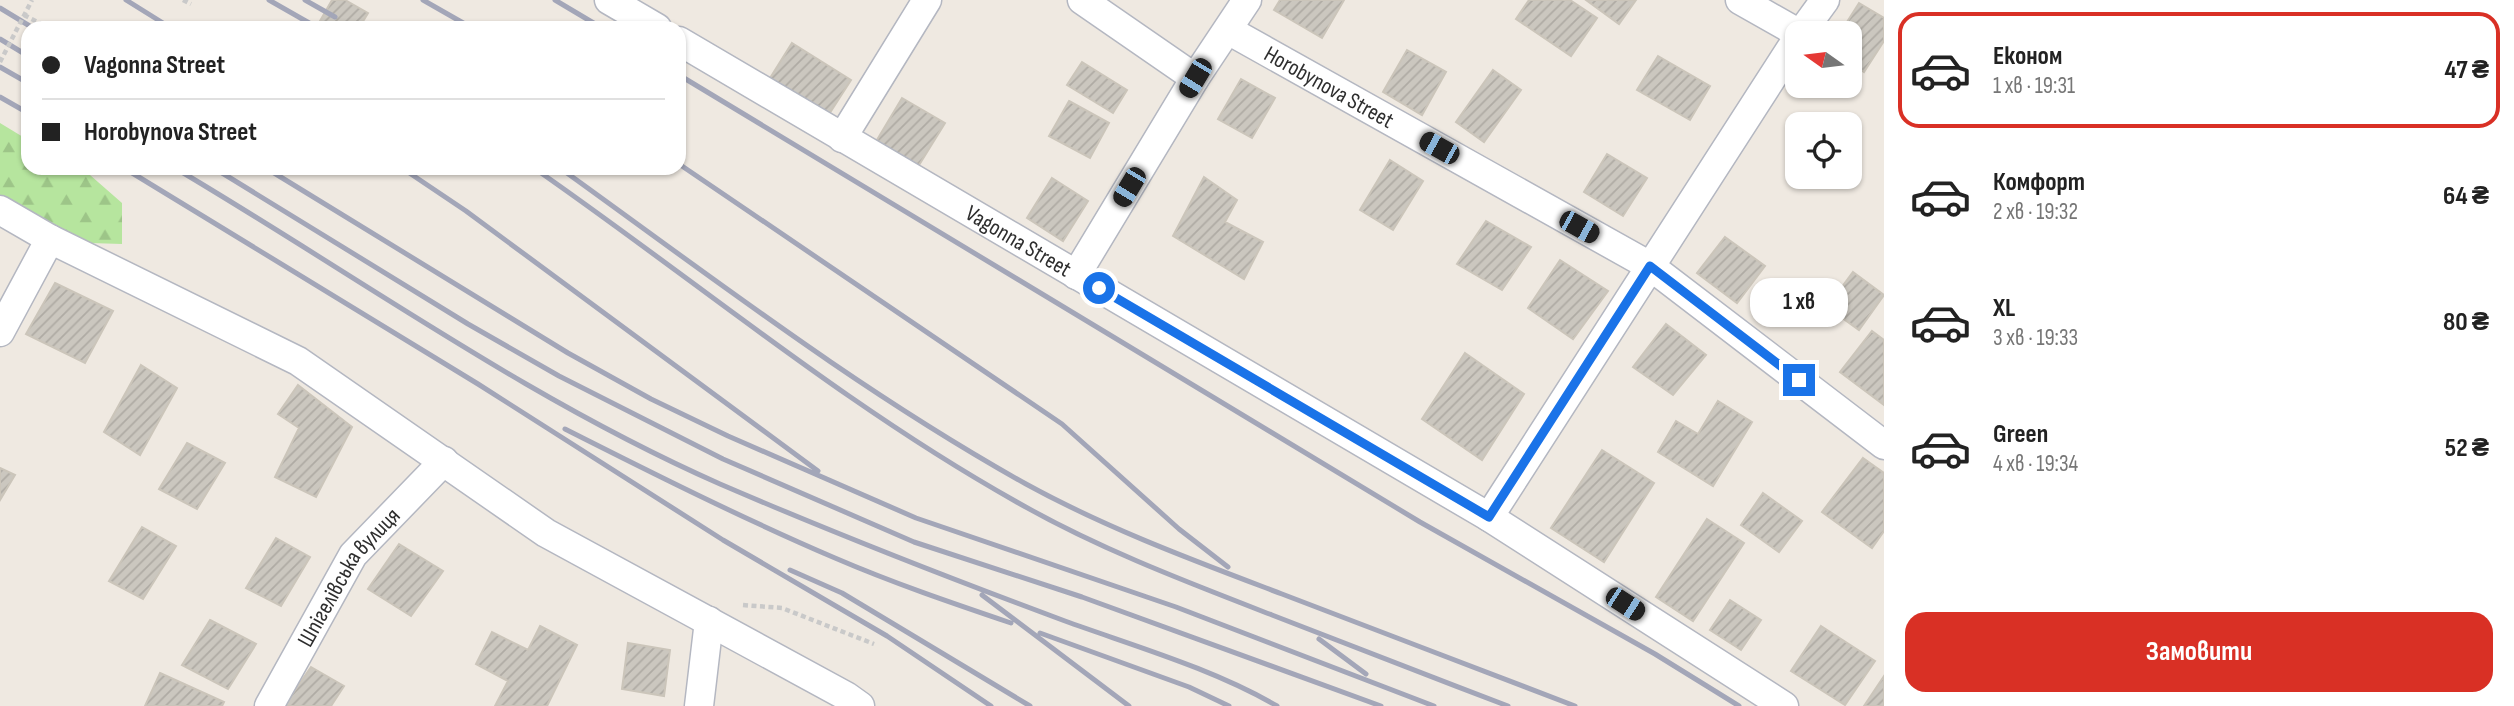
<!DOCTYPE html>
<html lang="uk">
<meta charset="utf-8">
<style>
:root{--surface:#fff;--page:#f2f2f2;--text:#222;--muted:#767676;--line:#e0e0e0;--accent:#d93025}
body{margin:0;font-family:"Sofia Sans Condensed",sans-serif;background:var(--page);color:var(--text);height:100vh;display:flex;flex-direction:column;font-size:26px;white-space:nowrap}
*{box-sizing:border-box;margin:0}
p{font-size:23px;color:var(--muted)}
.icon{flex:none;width:38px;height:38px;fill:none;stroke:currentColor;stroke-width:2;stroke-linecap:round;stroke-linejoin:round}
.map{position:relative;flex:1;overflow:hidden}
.side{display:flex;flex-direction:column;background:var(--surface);width:630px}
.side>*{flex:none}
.hud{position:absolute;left:21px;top:21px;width:665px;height:154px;border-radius:21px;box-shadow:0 2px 5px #0004;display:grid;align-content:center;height:154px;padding:0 21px;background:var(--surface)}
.needle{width:46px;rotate:284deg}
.buttons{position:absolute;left:1785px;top:21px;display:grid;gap:14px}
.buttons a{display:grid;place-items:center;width:77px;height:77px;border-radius:14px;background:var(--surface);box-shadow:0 2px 5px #0004;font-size:35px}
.end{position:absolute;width:32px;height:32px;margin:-16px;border:9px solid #1a73e8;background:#fff;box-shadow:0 0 0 4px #fff}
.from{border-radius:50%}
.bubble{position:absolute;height:49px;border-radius:21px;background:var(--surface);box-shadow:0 2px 5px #0004;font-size:23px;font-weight:700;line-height:49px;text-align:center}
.car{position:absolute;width:21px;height:42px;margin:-21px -10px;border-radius:9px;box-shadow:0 0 5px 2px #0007;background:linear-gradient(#222 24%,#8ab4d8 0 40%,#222 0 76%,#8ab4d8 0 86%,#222 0)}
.hud b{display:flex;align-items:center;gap:24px;height:66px;font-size:26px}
.hud b+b{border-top:2px solid var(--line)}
.hud i{width:18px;height:18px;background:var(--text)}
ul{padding:12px 0 0;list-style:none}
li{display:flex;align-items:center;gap:21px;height:116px;margin:0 14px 10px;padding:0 7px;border:4px solid transparent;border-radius:21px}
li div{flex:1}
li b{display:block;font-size:26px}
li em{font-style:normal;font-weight:700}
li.current{border-color:var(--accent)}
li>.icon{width:63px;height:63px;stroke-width:1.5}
.action{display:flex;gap:14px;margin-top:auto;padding:14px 21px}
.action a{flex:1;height:80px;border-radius:21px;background:var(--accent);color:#fff;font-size:28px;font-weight:700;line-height:80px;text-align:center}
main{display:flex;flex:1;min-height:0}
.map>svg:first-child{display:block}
.forest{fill:url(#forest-firs)}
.building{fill:url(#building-hatch);stroke:#cbc5ba;stroke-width:2}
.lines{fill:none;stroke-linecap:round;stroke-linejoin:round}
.street-casing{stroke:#b4b7c1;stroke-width:31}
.path{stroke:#c9c9c9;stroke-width:4.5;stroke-dasharray:5 3.5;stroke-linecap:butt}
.street{stroke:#fff;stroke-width:28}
.rail{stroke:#a3a6b8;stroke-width:5}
.path-bridge{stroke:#c9c9c9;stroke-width:4.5;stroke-dasharray:5 3.5;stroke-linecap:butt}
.route{stroke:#1a73e8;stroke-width:9}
.labels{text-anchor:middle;stroke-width:7;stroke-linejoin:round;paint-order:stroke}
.street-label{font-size:23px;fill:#2e2e2e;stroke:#fff}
</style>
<main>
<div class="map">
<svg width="1884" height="706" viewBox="0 0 1884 706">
<defs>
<pattern id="forest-firs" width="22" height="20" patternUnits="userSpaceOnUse" patternTransform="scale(1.75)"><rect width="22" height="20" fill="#b6e59e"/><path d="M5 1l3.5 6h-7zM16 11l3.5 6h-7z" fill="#9dc588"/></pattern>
<pattern id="building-hatch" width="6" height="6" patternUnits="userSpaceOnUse" patternTransform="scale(1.75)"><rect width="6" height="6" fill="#cbc7bf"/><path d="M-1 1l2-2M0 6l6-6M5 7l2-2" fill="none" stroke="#afaba4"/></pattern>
</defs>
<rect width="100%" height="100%" fill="#efe9e1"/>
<path class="forest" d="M0,123L28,140V168H78L90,175L122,203V244L57,242L0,204Z"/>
<path class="building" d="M332,0H345L368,13L359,28H316Z
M1280,0H1344L1322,38L1274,10Z
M1529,0H1570L1597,18L1571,56L1516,19Z
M1586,0H1636L1619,24Z
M1859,3L1884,18V41L1864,72L1850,62V33H1840Z
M792,43L851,80L826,119L767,83Z
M1407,50L1446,72L1422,115L1383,92Z
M1658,56L1710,86L1690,120L1637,90Z
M1082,62L1127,90L1113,113L1067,85Z
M1493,70L1521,90L1484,142L1456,122Z
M1241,79L1275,98L1252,138L1218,119Z
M902,98L945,123L916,170L874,145Z
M1069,101L1109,123L1090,158L1049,136Z
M1607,154L1647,178L1623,216L1584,192Z
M1390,160L1423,181L1393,230L1360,210Z
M1204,177L1237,200L1225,222L1263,242L1244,279L1173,236Z
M1052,178L1088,201L1063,241L1027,218Z
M1486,221L1531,247L1502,290L1457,264Z
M1725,237L1765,266L1737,303L1697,273Z
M1560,260L1608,291L1573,339L1528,308Z
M1853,272L1884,295L1859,330L1827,307Z
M55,283L113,311L85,363L26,334Z
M1666,324L1706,355L1673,395L1633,367Z
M1872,331L1884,340V405L1840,372Z
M1465,353L1524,394L1482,460L1422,419Z
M141,365L177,388L140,455L104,432Z
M298,385L352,427L316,497L275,477L299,428L278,414Z
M1718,401L1752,422L1713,486L1658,452L1676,421L1698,434Z
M187,443L225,463L197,509L159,489Z
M1602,450L1654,483L1604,562L1551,528Z
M1863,458L1884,473V531L1872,548L1822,512Z
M0,468L15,475L0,500Z
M1763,493L1802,521L1779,552L1741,525Z
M1707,519L1744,543L1693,621L1656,597Z
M142,527L176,546L143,599L109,581Z
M276,538L310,557L281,606L246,588Z
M399,544L443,571L411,616L368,589Z
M1730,600L1761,620L1741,650L1710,630Z
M210,620L256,644L228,689L182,665Z
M540,626L577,645L547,706H495L508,681L476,664L492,632L528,650Z
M1821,626L1875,661L1845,705L1791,671Z
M628,643L670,650L664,696L622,689Z
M311,667L344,686L331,706H284Z
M160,673L224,702L222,706H145Z
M1884,676V706H1864Z"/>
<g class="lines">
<g class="street-casing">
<g id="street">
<path d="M609,0L657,28"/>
<path d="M1082,0L1195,78"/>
<path d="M1740,0L1798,33"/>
<path id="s1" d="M1228,30L1650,266L1884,445"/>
<path d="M1801,33L1825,0"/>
<path id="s2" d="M679,41L1489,517L1784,706"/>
<path d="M842,138L927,0"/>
<path d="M0,210L50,239L298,361L546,533L846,696L860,706"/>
<path d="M1076,275L1195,78L1247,0"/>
<path d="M0,332L50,239"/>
<path d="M1489,517L1797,39"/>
<path id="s3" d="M269,706L353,555L444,461"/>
<path d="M699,706L709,621"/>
</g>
</g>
<path class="path" d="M183,0L191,4
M24,15L49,28
M743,605L782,608L874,644"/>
<use href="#street" class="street"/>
<path class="rail" d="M126,0L171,28
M269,0L318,28
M305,0L335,17
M423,0L472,28
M555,0L602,28
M0,8L33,28
M0,39L28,56
M0,67L28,83
M679,75L1420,522L1655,654L1739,706
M0,97L28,113
M679,164L1062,424L1179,529L1228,567
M124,168L478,384L723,540L887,636L991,706
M175,168C356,275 527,399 720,484C834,533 949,578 1065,621C1134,646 1214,669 1277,706
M214,168L468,324L559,376L723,459L914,542L1082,597L1381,706
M266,168L568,353L651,399L728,436L916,518L1176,607L1434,706
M402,168L466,211L818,471
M534,168C694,279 844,405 1015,501C1097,548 1184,581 1272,615C1350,645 1429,676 1508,706
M560,168C713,278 861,392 1026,484C1108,529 1195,561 1282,594C1380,631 1477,669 1575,706
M565,429C654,474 744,519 835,558C893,583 952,603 1011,623
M790,570L842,593L1030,706
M982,595L1129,706
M1040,633L1189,687L1229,706
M1319,639L1366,674"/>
<path class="path-bridge" d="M0,62L32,0"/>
</g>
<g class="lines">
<path class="route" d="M1099,288L1489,517L1650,266L1799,380"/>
</g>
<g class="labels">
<g class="street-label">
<text dy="8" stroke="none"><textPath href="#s1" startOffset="116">Horobynova Street</textPath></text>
<text dy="8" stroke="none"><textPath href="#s2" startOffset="394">Vagonna Street</textPath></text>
<text dy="8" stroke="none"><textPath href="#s3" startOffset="152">Шпігелівська вулиця</textPath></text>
</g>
</g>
</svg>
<div class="buttons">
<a><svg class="needle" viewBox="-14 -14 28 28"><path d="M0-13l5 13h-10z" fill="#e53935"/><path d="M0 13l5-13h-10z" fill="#767676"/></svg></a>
<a><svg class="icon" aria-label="locate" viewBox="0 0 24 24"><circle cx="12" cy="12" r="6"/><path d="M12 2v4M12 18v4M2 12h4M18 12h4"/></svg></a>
</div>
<i class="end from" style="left:1099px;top:288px"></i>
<i class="end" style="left:1799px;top:380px"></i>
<div class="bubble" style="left:1750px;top:278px;width:98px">1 хв</div>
<i class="car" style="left:1195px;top:78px;rotate:211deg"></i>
<i class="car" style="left:1439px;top:148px;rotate:299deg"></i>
<i class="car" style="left:1129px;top:187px;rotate:211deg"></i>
<i class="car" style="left:1579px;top:227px;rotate:119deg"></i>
<i class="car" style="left:1625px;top:604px;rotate:123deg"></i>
<div class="hud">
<b><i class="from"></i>Vagonna Street</b>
<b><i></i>Horobynova Street</b>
</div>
</div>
<section class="side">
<ul>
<li class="current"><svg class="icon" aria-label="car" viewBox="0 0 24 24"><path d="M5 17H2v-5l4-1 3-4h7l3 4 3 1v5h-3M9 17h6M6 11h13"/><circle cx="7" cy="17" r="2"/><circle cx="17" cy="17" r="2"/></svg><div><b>Економ</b><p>1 хв · 19:31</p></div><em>47 ₴</em></li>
<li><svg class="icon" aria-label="car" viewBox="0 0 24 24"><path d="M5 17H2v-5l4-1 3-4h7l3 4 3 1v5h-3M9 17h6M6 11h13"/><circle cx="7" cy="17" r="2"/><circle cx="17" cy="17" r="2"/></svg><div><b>Комфорт</b><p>2 хв · 19:32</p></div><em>64 ₴</em></li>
<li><svg class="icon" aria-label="car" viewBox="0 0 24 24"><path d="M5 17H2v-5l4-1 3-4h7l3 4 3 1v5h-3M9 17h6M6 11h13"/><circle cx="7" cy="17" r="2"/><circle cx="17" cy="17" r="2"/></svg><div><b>XL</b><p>3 хв · 19:33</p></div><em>80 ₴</em></li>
<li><svg class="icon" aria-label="car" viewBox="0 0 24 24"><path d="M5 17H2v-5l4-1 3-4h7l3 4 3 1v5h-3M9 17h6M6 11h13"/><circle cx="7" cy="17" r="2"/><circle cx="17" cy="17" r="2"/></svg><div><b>Green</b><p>4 хв · 19:34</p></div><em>52 ₴</em></li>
</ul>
<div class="action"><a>Замовити</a></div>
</section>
</main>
